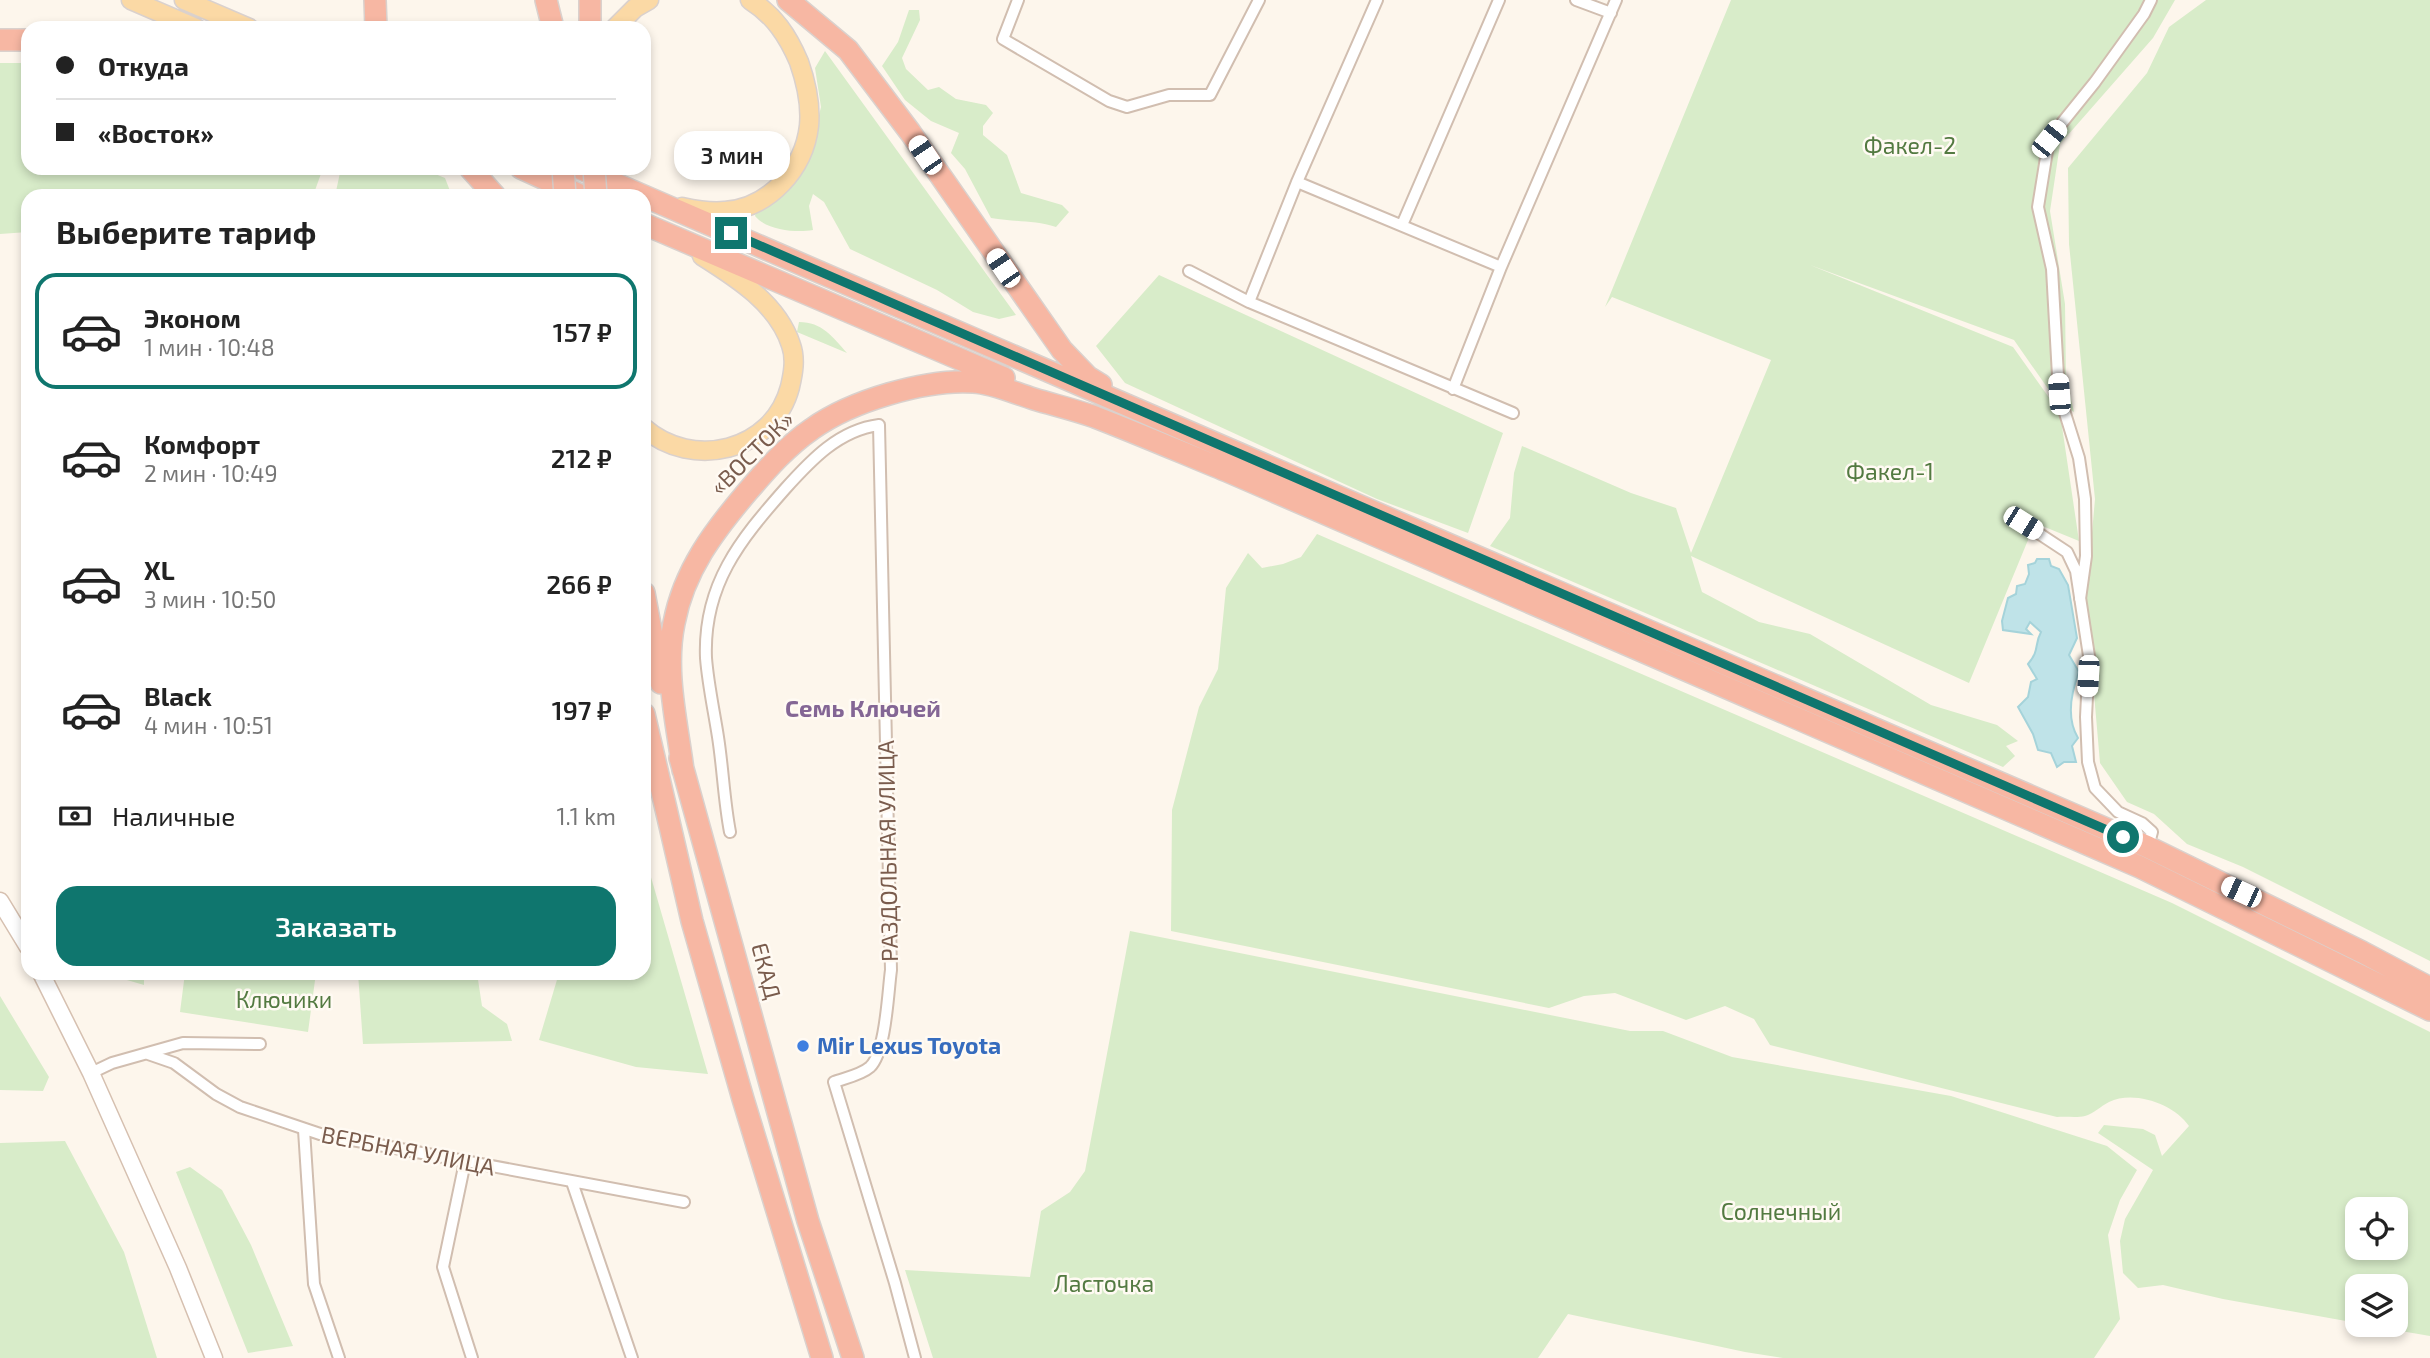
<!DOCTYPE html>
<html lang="ru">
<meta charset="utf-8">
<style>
:root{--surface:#fff;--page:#f6f6f6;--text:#222;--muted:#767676;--line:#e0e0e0;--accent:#0f766e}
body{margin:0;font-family:"Exo 2",sans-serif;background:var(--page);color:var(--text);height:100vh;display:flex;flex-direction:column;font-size:26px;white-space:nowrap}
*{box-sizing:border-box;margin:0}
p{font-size:23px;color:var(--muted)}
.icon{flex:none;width:38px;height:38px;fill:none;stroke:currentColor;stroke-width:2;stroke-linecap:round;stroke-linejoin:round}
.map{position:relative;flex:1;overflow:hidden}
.sheet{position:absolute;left:21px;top:189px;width:630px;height:791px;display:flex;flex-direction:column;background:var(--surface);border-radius:21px;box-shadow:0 4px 10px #0003}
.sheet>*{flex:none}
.guide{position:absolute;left:21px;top:21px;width:630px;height:154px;border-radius:21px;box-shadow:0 4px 10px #0003;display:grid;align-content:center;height:154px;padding:0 35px;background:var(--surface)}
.buttons{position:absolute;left:2345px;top:1197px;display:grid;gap:14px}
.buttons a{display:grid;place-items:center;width:63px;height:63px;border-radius:14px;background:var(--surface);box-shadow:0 4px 10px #0003;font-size:35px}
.end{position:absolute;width:32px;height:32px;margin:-16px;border:9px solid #0f766e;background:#fff;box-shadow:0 0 0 4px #fff}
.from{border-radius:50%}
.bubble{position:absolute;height:49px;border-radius:21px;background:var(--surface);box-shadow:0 4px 10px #0003;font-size:23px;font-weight:600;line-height:49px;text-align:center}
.car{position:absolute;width:21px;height:42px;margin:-21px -10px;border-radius:9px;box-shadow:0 0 5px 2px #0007;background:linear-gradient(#fff 24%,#345 0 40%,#fff 0 76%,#345 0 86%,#fff 0)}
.guide b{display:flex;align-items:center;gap:24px;height:66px;font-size:26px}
.guide b+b{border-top:2px solid var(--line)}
.guide i{width:18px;height:18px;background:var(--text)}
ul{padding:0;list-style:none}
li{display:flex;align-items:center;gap:21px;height:116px;margin:0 14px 10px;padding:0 21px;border:4px solid transparent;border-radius:21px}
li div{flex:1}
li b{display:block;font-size:26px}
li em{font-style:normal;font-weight:600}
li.on{border-color:var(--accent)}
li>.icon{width:63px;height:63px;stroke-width:1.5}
h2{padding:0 35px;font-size:32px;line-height:84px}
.pay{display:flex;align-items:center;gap:18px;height:77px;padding:0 35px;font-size:26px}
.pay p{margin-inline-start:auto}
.cta{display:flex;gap:14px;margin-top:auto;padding:14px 35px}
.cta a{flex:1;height:80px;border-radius:21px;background:var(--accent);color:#fff;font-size:28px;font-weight:600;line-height:80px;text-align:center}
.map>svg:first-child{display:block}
.green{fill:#d8ecc9;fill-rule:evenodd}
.water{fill:#bfe3e8;stroke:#a5d3da;stroke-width:2}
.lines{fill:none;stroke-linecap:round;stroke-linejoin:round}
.street-casing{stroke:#d1beb0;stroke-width:14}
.secondary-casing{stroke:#d6c0b0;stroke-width:19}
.primary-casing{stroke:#dad1cd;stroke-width:21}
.highway-casing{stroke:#dad1cd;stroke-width:24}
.street{stroke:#fff;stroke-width:10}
.secondary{stroke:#fff;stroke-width:16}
.primary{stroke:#fbd9a5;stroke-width:18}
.highway{stroke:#f7b7a3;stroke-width:21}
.highway-bridge-casing{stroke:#dad1cd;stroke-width:24;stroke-linecap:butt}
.highway-bridge{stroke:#f7b7a3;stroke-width:21}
.route{stroke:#0f766e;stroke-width:9}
.shop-dot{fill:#3f7fe0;stroke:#fffaf3;stroke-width:2.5}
.labels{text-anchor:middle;stroke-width:5;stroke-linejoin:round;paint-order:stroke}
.park-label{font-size:23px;fill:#537a41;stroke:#fffaf3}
.street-label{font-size:23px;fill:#7a5c4d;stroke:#fffaf3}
.shop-label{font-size:23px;font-weight:bold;fill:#366cbe;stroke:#fffaf3;text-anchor:start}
.neighbourhood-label{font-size:24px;font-weight:bold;fill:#846695;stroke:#fffaf3}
</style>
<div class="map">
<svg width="2430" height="1358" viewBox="0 0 2430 1358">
<rect width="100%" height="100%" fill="#fdf6ec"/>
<path class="green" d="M1731,0H2175L2153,38L2060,144L2050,211L2065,304L2066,379L2074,412L2058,403L2014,340L1810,265L2013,347L2060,413L2079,541L2035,523L1969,683L1691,556L1702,592L1759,622L1810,634L1931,705L1997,725L2018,741L2006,746L2015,756L2003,767L1490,546L1510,518L1514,473L1522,446L1631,493L1676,508L1691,553L1771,360L1612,297L1605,307Z
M2206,0H2430V961L2243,867L2187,844L2154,814L2127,802L2100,763L2086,601L2095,499L2069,244L2068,168L2147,73L2169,27Z
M909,10H919L920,20L902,58L906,69L928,90L939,87L956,99L986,105L993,113L983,126V135L1007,155L1021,193L1062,205L1069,212L1056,227C1034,220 1014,222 991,218L965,169L951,153L959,133L931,121L905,100L882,66L898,42Z
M825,51L1016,315L999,319L973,312L937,290L850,249L824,202L813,194L809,206L813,230C796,233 766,230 755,216L758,206L770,204L806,166L821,107L815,68Z
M0,63H28V168H323L313,196H28V232L0,234Z
M341,168H420L445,178L452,196H335Z
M1159,275L1503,433L1468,533L1377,499L1125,383L1096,346Z
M799,322C822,322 833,337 847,353L797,332Z
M1317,534L2172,903L2430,1032V1336L2366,1325H2396V1286H2357V1323L2223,1299L2163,1285L2138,1288L2123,1273L2120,1241L2125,1219L2153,1170L2098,1133L2104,1125L2143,1129L2155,1135L2162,1156L2189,1126C2174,1104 2134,1090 2109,1102C2101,1106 2093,1114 2085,1116C2076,1118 2066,1116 2057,1117L1770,1045L1754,1019L1725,1006L1686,1020L1615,993L1584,996L1549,1008L1171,931L1172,810L1199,707L1218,669L1226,588L1248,553L1262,568L1283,564L1301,557ZM2357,1209H2396V1248H2357Z
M644,853L708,1074L636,1067L539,1040L559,973H644Z
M1130,931L1630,1031H1663L1732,1057L1951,1096L2107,1146L2137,1170L2120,1200L2108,1235L2120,1319L2094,1358H1783L1745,1352L1568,1314L1538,1358H933L905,1270L1030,1277L1041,1211L1070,1192L1085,1171Z
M103,973H144V985Z
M185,973H316L308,1032L180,1012Z
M358,973H477L482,1006L507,1024L512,1041L363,1044Z
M0,996L49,1077L43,1091L0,1090Z
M65,1141L124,1252L157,1358H0V1143Z
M190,1167L222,1190L251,1245L293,1346L248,1353L176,1172Z"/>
<path class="water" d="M2037,559H2049L2051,566L2059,569L2068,585L2077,638L2069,655L2079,672C2071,693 2066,718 2078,738L2072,746L2076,762H2064L2057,767L2051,753L2038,750L2033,734L2018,707L2028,697L2031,682L2037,679L2028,664C2040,650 2034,645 2041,632L2030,622L2026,629L2031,634L2003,630L2002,621L2008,598L2016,594L2017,586L2025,584L2029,574L2028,565L2035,563Z"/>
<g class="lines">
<g class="street-casing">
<path id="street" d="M1018,0L1003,39L1109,101L1127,107L1169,95H1210L1259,0
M1576,0L1611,13
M1297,182L1501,267
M1402,225L1499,0
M1189,271L1249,302L1513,413
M1249,302L1297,182L1377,0
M1453,389L1501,267L1616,0
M2023,523L2067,552L2076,571L2089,656L2086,717L2088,762L2095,788L2118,812L2142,823L2152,832L2148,847
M2080,599L2086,556L2085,499L2079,458L2059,394L2052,269L2038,207L2049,139L2095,82L2144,14L2151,0
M730,832C724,801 723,769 718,737C714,711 708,684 706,658C703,585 740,540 785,489C811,460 839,430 879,425L891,970C888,991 886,1052 870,1067C861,1075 845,1078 834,1082L895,1283L915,1358
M148,1054L174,1063L216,1094L240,1107L320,1134L684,1202
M91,1073L112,1063L183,1043L260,1044
M304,1130L314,1284L339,1358
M465,1162L443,1267L472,1358
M572,1182L632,1358"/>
</g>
<g class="secondary-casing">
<path id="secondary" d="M0,901L28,947
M41,973L91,1073L178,1268L214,1358"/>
</g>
<g class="primary-casing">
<path id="primary" d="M131,0L196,28
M184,0L249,28
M615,28L635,8L649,0
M682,207C696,210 711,213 725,211C769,208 804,169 809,126C811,105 806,82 799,62C788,36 774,15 750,0
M644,428C692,470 773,452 790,387C793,374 796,359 791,345C778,304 737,278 702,256"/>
</g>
<g class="highway-casing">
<path id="highway" d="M375,0L376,28
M546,0L553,28
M788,0L848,50L910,132L1062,350L1088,377L1101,385
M590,28V0
M0,40H28
M470,168L495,196
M521,168L582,196
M579,168L2148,847L2362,952L2430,988
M644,224L1004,378
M644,593L661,683
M644,714L692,921L743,1099L822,1358
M680,758L808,1221L853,1358
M683,770C677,723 664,671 674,623C684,570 714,531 748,491C767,469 787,446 812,429C851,401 925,379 973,382C994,383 1014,393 1034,399C1054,405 1075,410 1095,417C1139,434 1183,453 1227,471L2140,867L2430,1010"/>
</g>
<use href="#street" class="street"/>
<use href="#secondary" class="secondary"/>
<use href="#primary" class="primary"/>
<use href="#highway" class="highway"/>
<g class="highway-bridge-casing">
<path id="highway-bridge" d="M563,168L565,196
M594,168L596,196"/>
</g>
<use href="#highway-bridge" class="highway-bridge"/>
</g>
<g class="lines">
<path class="route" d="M731,233L2123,837"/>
</g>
<circle class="shop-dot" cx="803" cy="1046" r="7"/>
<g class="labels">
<g class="park-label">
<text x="1910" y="154">Факел-2</text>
<text x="1890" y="480">Факел-1</text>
<text x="284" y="1008">Ключики</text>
<text x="1781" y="1220">Солнечный</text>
<text x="1104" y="1292">Ласточка</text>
</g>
<g class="street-label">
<text transform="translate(752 453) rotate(-45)" y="8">«ВОСТОК»</text>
<text transform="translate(888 851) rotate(-91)" y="8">РАЗДОЛЬНАЯ УЛИЦА</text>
<text transform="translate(766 971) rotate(75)" y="8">ЕКАД</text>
<text transform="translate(408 1151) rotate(11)" y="8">ВЕРБНАЯ УЛИЦА</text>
</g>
<g class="shop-label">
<text x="817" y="1054">Mir Lexus Toyota</text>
</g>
<g class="neighbourhood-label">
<text x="863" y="717">Семь Ключей</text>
</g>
</g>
</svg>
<div class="buttons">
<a><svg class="icon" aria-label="locate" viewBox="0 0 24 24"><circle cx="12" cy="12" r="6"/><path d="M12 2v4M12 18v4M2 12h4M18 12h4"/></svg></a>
<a><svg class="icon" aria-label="layers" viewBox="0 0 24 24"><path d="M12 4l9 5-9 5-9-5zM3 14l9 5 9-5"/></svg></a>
</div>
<i class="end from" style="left:2123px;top:837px"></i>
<i class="end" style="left:731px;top:233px"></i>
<div class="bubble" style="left:674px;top:131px;width:116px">3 мин</div>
<i class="car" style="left:2049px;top:139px;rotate:39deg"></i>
<i class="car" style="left:925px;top:155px;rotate:326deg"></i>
<i class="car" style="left:1003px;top:268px;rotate:326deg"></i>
<i class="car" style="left:2059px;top:394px;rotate:356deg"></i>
<i class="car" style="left:2023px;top:523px;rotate:122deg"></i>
<i class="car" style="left:2088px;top:676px;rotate:183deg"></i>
<i class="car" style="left:2241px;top:892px;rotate:295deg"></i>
<div class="guide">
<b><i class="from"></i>Откуда</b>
<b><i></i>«Восток»</b>
</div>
<section class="sheet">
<h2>Выберите тариф</h2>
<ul>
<li class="on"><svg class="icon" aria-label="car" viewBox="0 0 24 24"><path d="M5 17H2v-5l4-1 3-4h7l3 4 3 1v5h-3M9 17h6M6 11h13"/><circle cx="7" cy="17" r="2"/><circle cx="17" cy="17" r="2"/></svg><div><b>Эконом</b><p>1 мин · 10:48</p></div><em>157 ₽</em></li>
<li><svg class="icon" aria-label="car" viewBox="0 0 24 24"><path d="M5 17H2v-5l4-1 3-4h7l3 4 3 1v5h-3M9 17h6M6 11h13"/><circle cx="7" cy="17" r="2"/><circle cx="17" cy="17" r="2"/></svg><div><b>Комфорт</b><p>2 мин · 10:49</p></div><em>212 ₽</em></li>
<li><svg class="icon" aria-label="car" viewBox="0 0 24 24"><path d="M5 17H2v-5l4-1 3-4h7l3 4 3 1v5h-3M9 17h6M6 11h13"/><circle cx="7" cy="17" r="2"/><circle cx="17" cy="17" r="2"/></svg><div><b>XL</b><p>3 мин · 10:50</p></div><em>266 ₽</em></li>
<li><svg class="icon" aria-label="car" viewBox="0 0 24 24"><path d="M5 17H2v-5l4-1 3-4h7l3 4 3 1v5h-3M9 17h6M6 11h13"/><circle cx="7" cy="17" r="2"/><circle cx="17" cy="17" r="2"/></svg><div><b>Black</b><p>4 мин · 10:51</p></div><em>197 ₽</em></li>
</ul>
<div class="pay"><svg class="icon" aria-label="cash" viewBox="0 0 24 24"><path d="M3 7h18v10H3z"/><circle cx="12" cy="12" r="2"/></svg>Наличные<p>1.1 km</p></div>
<div class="cta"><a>Заказать</a></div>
</section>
</div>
